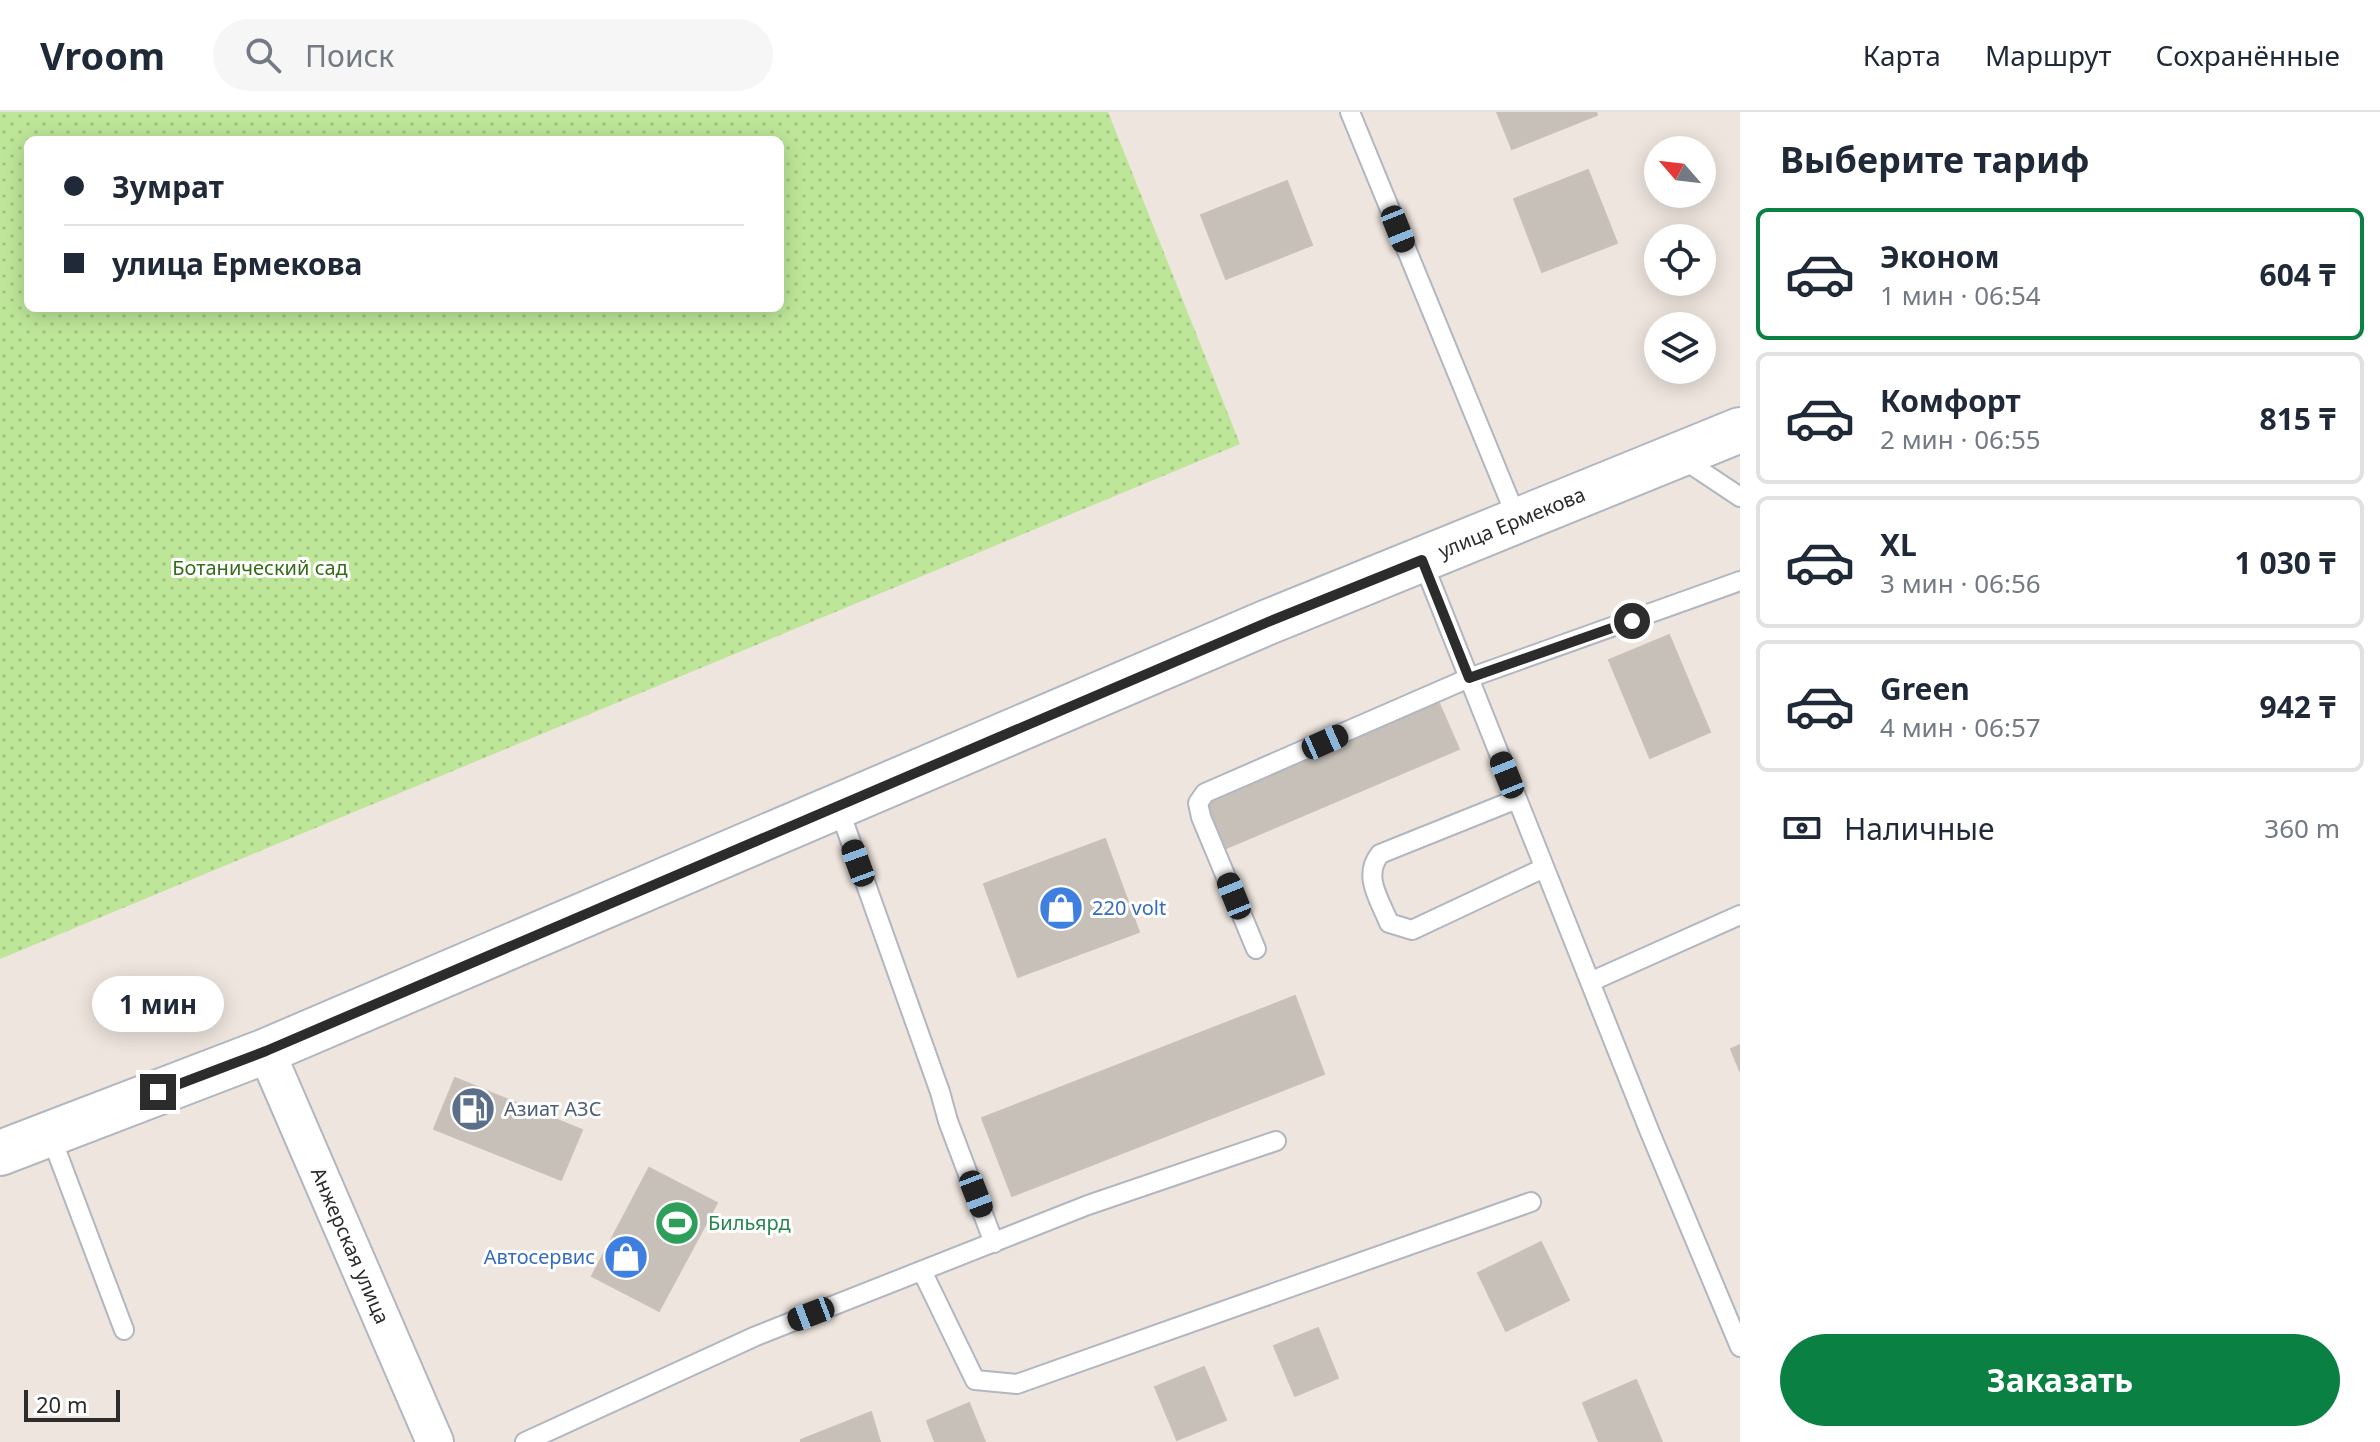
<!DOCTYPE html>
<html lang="ru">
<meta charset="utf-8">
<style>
:root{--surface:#fff;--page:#f6f6f7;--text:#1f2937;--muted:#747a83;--line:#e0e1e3;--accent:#0b8043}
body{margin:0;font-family:"Noto Sans",sans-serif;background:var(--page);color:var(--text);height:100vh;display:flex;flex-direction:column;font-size:30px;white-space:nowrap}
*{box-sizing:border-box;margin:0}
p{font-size:26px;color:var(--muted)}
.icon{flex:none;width:44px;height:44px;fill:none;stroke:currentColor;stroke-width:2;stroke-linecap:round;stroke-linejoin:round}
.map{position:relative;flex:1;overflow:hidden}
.drawer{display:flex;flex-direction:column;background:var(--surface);width:640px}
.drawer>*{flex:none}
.guide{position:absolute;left:24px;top:24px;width:760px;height:176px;border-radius:12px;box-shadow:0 4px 20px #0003;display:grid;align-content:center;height:176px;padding:0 40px;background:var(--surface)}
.needle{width:52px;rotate:298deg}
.buttons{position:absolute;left:1644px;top:24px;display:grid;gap:16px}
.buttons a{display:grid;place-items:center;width:72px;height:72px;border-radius:50%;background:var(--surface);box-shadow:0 4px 20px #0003;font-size:40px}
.scale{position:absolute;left:24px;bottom:20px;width:96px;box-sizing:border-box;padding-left:8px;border:4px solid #2c2c2c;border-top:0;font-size:22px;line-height:28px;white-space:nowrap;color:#2c2c2c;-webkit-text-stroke:6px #fff;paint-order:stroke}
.end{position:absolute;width:36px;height:36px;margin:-18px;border:10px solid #2c2c2c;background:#fff;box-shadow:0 0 0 4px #fff}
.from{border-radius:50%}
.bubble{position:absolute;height:56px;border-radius:28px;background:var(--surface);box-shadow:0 4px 20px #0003;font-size:26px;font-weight:700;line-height:56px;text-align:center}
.car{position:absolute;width:24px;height:48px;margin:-24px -12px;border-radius:10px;box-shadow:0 0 6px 2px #0007;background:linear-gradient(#222 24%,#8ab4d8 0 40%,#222 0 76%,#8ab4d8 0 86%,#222 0)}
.guide b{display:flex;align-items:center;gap:28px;height:76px;font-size:30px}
.guide b+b{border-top:2px solid var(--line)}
.guide i{width:20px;height:20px;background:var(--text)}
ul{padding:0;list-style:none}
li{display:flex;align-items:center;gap:24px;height:132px;margin:0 16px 12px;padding:0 24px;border:4px solid var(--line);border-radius:12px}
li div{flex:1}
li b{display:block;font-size:30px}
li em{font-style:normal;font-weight:700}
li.active{border-color:var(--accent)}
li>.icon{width:72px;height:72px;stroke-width:1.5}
h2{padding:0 40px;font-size:36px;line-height:96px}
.pay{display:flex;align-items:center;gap:20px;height:88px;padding:0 40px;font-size:30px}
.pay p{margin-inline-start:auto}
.cta{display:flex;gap:16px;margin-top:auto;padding:16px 40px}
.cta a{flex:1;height:92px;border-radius:48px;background:var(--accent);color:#fff;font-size:32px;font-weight:700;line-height:92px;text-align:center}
header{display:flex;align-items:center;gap:48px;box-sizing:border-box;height:112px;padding:0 40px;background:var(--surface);border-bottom:2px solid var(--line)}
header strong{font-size:38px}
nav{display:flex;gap:44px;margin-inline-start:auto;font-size:28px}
.search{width:560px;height:72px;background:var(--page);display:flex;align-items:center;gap:20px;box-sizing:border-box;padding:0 28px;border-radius:44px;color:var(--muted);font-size:30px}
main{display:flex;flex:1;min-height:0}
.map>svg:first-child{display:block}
.park{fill:url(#park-dots);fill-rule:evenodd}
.building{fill:#c6c0b9;stroke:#cac0b7;stroke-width:2}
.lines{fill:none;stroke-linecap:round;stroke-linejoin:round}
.lane-casing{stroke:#b2b6c0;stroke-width:22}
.street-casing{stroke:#b2b6c0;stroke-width:40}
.secondary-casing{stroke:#b2b6c0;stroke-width:48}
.lane{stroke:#fff;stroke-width:18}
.street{stroke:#fff;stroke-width:36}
.secondary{stroke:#fff;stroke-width:44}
.route{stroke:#2c2c2c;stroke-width:10}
.labels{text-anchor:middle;stroke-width:6;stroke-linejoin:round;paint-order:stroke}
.street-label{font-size:20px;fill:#2c2c2c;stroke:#fff}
.park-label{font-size:20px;fill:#366d18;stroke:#fff}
.shop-label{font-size:20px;fill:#366cbe;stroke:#fff;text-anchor:start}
.service-label{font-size:20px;fill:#4e5e75;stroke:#fff;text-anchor:start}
.leisure-label{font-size:20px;fill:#27864d;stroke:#fff;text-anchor:start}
</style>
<header>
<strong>Vroom</strong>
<div class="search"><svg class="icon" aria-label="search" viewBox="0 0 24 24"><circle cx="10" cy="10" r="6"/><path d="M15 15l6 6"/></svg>Поиск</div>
<nav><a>Карта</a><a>Маршрут</a><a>Сохранённые</a></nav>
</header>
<main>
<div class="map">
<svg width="1740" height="1330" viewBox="0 0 1740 1330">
<defs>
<pattern id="park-dots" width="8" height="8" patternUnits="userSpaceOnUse" patternTransform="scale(2)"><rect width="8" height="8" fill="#bee698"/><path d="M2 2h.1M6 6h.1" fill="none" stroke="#a3c583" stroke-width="1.8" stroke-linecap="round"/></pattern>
</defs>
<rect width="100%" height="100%" fill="#eee5de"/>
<path class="park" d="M0,0H1108L1240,332L0,847ZM28,28H780V196H28Z"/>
<path class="building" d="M1497,0H1596L1597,3L1512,37Z
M1588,58L1617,131L1542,160L1514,87Z
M1287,69L1312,133L1226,167L1201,103Z
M1669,523L1710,620L1650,646L1609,548Z
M1437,587L1459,637L1224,737L1203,687Z
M1105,727L1139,820L1018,865L984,772Z
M1295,884L1324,962L1012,1084L982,1006Z
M1740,933V959L1731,937Z
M455,966L582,1018L561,1068L434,1017Z
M649,1056L717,1091L659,1199L592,1164Z
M1541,1130L1569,1188L1506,1219L1478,1161Z
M1318,1216L1338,1266L1295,1284L1274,1234Z
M1204,1255L1226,1308L1177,1328L1155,1275Z
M1636,1268L1662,1330H1599L1583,1291Z
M969,1291L985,1330H935L927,1309Z
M871,1300L880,1330H801V1328Z"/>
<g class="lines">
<g class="lane-casing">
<path id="lane" d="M1350,0L1518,409
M1680,345L1740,385
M1422,448L1649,1018L1740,1235
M1517,687L1380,742C1362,764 1380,788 1389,811L1412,818L1544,756
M838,694L940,980L948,1009L994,1131
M1256,837L1201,705L1198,691L1205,681L1469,566L1740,469
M1590,870L1740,803
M50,1022L124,1218
M922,1159L975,1268L1017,1272L1531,1090
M525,1330L756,1224L1088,1093L1276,1029"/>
</g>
<g class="street-casing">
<g id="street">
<path id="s1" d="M266,939L435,1330"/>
</g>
</g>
<g class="secondary-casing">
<g id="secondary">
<path id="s2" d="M0,1041L266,939L1268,510L1740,318"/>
</g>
</g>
<use href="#lane" class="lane"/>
<use href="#street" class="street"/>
<use href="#secondary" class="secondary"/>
</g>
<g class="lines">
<path class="route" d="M158,980L266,939L1268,510L1422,448L1469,566L1632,509"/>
</g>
<defs>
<g id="shop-disc" transform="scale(2.3)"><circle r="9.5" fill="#3f7fe0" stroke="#fff"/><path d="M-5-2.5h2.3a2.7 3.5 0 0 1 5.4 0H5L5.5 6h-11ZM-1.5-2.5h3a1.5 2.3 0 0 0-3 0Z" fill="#fff"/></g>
<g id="fuel-disc" transform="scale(2.3)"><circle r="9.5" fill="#5c6f8a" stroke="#fff"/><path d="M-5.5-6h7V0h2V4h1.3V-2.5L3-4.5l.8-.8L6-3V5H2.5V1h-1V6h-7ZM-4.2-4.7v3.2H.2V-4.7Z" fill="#fff"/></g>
<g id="stadium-disc" transform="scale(2.3)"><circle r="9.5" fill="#2e9e5b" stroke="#fff"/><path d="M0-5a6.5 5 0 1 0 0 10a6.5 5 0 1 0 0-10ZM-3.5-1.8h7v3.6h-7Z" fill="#fff"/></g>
</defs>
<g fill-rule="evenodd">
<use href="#shop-disc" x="1061" y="796"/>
<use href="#fuel-disc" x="473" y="997"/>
<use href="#stadium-disc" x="677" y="1111"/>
<use href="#shop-disc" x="626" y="1145"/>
</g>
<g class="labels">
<g class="street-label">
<text dy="7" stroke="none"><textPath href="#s2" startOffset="1638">улица Ермекова</textPath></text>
<text dy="7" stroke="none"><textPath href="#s1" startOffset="212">Анжерская улица</textPath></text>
</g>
<g class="park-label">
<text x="260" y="463">Ботанический сад</text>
</g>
<g class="shop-label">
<text x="1092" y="803">220 volt</text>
<text x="595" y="1152" text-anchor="end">Автосервис</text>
</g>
<g class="service-label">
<text x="504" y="1004">Азиат АЗС</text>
</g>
<g class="leisure-label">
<text x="708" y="1118">Бильярд</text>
</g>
</g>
</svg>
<div class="buttons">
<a><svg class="needle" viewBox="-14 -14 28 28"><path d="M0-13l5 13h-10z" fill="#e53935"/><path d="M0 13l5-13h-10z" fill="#747a83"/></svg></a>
<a><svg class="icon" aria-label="locate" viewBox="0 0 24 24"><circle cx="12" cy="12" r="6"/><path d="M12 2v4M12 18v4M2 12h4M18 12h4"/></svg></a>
<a><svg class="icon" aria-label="layers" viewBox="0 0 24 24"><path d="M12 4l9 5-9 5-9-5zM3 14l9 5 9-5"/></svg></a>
</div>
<div class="scale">20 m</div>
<i class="end from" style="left:1632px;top:509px"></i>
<i class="end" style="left:158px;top:980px"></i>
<div class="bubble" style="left:92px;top:864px;width:132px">1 мин</div>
<i class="car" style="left:1398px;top:117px;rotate:158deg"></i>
<i class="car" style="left:1325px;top:630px;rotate:66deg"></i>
<i class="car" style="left:1507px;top:663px;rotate:338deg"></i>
<i class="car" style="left:858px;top:751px;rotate:340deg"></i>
<i class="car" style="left:1234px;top:784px;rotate:338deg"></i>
<i class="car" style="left:976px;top:1082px;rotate:159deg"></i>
<i class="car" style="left:811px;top:1202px;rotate:249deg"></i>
<div class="guide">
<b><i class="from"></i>Зумрат</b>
<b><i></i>улица Ермекова</b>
</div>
</div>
<section class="drawer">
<h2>Выберите тариф</h2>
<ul>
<li class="active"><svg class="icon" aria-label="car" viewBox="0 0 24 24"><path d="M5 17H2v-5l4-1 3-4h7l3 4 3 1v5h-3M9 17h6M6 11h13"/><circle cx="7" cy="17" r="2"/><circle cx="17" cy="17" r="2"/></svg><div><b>Эконом</b><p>1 мин · 06:54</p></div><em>604 ₸</em></li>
<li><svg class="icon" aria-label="car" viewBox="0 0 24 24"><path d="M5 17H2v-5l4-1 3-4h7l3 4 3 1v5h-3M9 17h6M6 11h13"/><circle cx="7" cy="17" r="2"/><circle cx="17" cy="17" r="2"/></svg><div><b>Комфорт</b><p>2 мин · 06:55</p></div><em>815 ₸</em></li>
<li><svg class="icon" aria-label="car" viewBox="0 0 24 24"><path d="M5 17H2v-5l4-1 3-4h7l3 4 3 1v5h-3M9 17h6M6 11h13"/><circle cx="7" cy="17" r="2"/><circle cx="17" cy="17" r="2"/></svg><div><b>XL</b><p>3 мин · 06:56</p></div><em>1 030 ₸</em></li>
<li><svg class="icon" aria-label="car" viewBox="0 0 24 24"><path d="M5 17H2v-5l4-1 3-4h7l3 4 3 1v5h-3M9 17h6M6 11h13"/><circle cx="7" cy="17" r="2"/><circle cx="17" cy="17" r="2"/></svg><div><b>Green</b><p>4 мин · 06:57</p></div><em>942 ₸</em></li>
</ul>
<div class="pay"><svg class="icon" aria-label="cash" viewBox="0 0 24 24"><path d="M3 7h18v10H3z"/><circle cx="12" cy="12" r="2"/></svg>Наличные<p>360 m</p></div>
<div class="cta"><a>Заказать</a></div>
</section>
</main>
